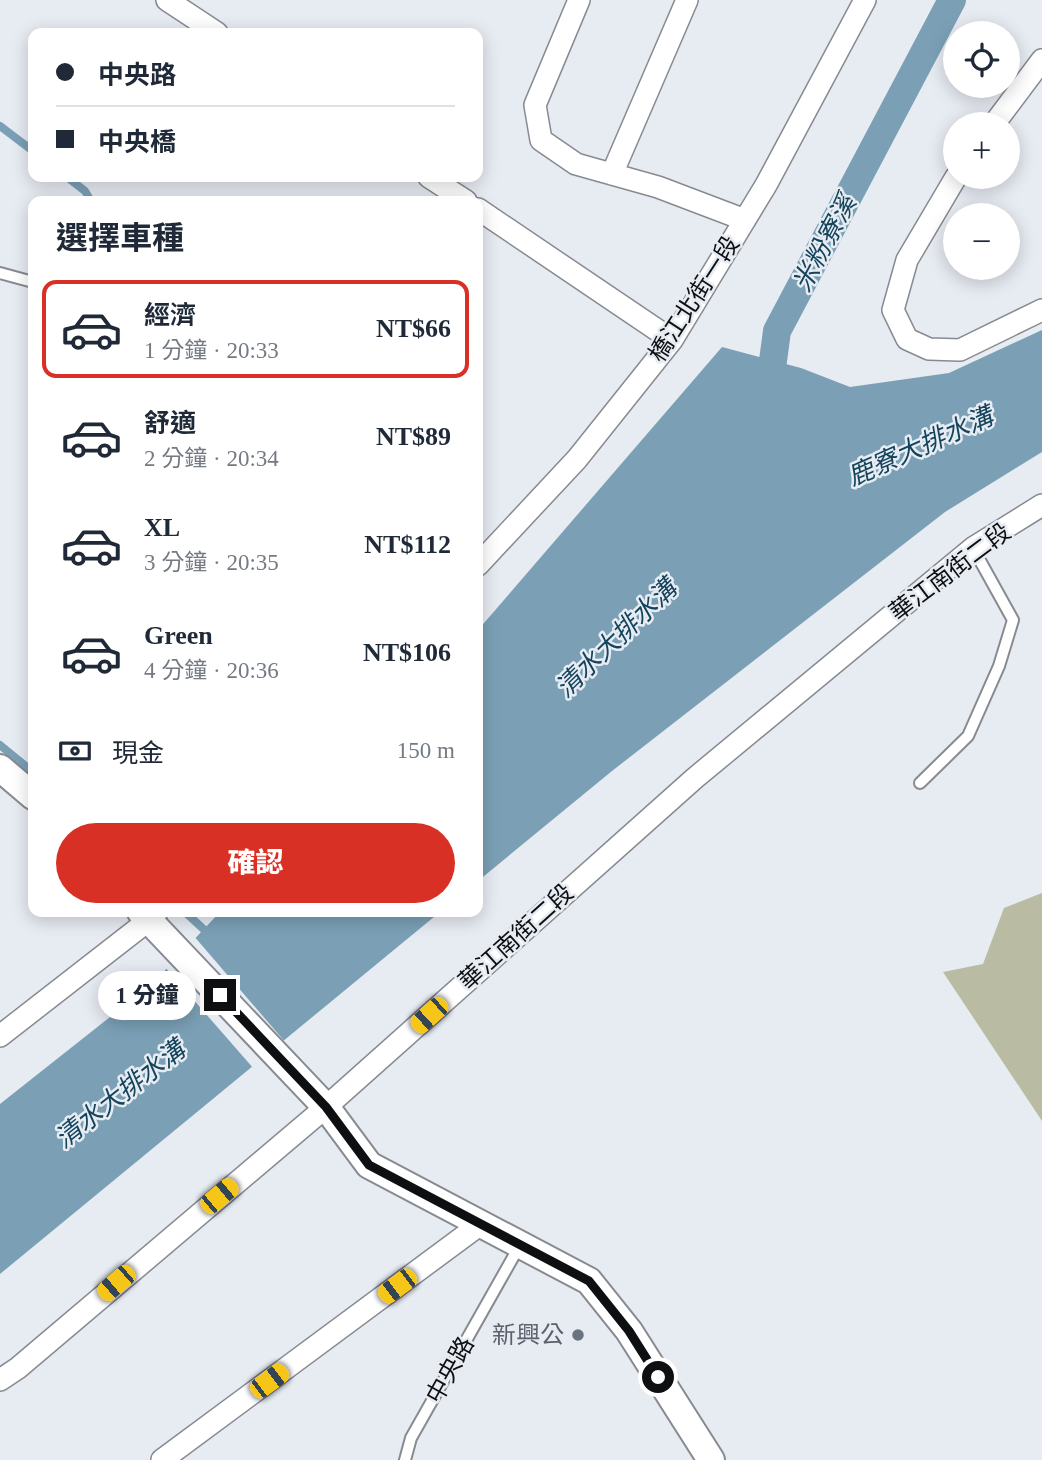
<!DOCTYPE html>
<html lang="zh-TW">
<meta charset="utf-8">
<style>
:root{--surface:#fff;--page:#f6f6f7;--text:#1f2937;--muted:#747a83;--line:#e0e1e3;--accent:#d93025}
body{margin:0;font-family:"Times New Roman","Noto Sans TC",serif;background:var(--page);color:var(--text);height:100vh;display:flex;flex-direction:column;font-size:26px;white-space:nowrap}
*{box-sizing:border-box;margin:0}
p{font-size:23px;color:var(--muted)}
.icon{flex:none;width:38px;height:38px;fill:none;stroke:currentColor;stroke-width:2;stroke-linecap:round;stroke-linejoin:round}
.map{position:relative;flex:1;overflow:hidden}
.sheet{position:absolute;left:28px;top:196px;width:455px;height:721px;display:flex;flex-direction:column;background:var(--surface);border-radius:14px;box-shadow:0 4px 18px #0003}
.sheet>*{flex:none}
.top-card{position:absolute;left:28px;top:28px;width:455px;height:154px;border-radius:14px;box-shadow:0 4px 18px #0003;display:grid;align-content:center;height:154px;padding:0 28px;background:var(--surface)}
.controls{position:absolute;left:943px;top:21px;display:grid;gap:14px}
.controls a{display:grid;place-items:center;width:77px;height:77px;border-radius:50%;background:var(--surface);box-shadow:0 4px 18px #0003;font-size:35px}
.end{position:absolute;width:32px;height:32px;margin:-16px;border:9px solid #0e0f11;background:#fff;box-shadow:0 0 0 4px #fff}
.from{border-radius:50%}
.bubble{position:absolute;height:49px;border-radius:24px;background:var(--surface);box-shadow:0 4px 18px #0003;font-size:23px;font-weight:800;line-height:49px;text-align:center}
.car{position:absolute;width:21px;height:42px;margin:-21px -10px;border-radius:9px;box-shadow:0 0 5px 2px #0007;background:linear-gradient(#f5c518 24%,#345 0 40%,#f5c518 0 76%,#345 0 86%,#f5c518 0)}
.top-card b{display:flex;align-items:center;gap:24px;height:66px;font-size:26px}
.top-card b+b{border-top:2px solid var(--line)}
.top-card i{width:18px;height:18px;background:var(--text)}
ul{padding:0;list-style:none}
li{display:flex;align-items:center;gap:21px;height:98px;margin:0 14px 10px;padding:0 14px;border:4px solid transparent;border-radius:14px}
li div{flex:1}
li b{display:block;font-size:26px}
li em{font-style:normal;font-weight:800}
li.selected{border-color:var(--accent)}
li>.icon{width:63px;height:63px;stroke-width:1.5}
h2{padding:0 28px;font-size:32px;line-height:84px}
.pay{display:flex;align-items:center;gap:18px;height:77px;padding:0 28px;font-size:26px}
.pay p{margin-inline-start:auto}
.button{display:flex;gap:14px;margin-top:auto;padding:14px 28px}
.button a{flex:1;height:80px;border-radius:42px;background:var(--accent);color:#fff;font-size:28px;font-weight:800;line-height:80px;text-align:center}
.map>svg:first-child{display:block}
.green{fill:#b9bba2}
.water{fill:#7ba0b6}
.pier{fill:#e7ebf2}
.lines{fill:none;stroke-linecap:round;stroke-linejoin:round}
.stream{stroke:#7ba0b6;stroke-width:8}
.canal{stroke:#7ba0b6;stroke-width:28}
.service-casing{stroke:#878a91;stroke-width:14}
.minor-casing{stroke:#878a91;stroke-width:24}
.tertiary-casing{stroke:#878a91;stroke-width:30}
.service{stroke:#fff;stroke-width:10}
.minor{stroke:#fff;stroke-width:21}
.tertiary{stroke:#fff;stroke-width:26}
.route{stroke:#0e0f11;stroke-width:9}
.worship-dot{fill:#6b7280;stroke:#e7ebf2;stroke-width:2.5}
.labels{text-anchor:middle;stroke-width:5;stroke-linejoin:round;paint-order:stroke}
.street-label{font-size:24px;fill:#0e0f11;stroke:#e7ebf2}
.worship-label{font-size:24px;fill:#5b616d;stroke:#e7ebf2;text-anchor:end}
.water-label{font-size:26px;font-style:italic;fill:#13445c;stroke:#e7ebf2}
</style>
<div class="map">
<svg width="1042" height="1460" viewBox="0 0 1042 1460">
<rect width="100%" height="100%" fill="#e7ebf2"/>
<path class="green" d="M1042,893V1121L943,972L983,964L1004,908Z"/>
<path class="water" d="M1042,330V452L945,512L612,771L478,881V630L722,347L801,368L850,387L949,373Z
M220,912H440L0,1274V1104L153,983Z"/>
<path class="pier" d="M193,935L286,1043L254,1069L164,966Z"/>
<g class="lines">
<path class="stream" d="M0,126L33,151
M67,177L85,191L91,201
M0,745L33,772
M185,912L211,936"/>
<path class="canal" d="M768,398L777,331L952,0"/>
<g class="service-casing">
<path id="service" d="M0,273L33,282
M920,783L968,736L999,666L1013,620L973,548
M405,1460L411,1438L520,1245"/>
</g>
<g class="minor-casing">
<path id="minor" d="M167,0L217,33
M579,0L535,105L541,140L576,164L658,187L745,220
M994,124L1042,60
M612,174L687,0
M429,177L466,201
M956,177L907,260L893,310L907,339L929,349L960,350L1042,310
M478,209L672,340
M478,565L577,459L672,340L766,185L865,0
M0,1036L149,920L157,912
M0,1380L18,1368L326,1107L695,778L973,548L1042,505
M162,1460L482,1223"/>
</g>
<g class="tertiary-casing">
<path id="tertiary" d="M0,768L33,796
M141,912L326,1107L369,1165L589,1281L629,1331L711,1460"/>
</g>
<use href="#service" class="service"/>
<use href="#minor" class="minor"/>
<use href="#tertiary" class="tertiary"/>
</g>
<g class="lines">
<path class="route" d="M220,995L326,1107L369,1165L589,1281L629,1331L658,1377"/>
</g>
<circle class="worship-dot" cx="578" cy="1335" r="7"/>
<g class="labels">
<g class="street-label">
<text transform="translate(694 299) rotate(-57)" y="8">橋江北街一段</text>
<text transform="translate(950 572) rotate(-37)" y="8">華江南街二段</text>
<text transform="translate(516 937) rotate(-42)" y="8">華江南街二段</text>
<text transform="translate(450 1370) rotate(-61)" y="8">中央路</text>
</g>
<g class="worship-label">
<text x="564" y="1343">新興公</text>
</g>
<g class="water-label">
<text transform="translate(824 243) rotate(-62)" y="9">米粉寮溪</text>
<text transform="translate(920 446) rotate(-24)" y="9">鹿寮大排水溝</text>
<text transform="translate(616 638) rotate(-44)" y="9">清水大排水溝</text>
<text transform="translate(120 1094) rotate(-38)" y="9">清水大排水溝</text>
</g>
</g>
</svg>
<div class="controls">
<a><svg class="icon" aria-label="locate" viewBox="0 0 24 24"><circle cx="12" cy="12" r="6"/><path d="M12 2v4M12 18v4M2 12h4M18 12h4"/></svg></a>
<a>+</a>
<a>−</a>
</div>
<i class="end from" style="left:658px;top:1377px"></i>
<i class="end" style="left:220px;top:995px"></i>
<div class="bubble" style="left:98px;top:971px;width:98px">1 分鐘</div>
<i class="car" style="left:429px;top:1015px;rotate:228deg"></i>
<i class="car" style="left:219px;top:1196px;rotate:50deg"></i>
<i class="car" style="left:116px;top:1283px;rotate:229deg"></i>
<i class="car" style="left:397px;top:1286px;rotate:233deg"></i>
<i class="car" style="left:269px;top:1381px;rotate:53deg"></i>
<div class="top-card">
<b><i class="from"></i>中央路</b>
<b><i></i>中央橋</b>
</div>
<section class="sheet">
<h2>選擇車種</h2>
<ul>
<li class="selected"><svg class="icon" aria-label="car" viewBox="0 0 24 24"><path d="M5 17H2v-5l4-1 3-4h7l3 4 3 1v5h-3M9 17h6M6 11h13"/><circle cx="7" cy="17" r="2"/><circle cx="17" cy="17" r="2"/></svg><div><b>經濟</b><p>1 分鐘 · 20:33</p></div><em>NT$66</em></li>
<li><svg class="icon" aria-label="car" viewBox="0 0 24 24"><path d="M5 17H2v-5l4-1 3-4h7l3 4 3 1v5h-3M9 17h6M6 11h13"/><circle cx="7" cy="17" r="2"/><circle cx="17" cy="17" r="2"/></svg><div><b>舒適</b><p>2 分鐘 · 20:34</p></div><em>NT$89</em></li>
<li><svg class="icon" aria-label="car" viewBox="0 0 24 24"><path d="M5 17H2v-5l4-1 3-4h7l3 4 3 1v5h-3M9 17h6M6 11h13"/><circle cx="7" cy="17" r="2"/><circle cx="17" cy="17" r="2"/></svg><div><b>XL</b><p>3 分鐘 · 20:35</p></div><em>NT$112</em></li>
<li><svg class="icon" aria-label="car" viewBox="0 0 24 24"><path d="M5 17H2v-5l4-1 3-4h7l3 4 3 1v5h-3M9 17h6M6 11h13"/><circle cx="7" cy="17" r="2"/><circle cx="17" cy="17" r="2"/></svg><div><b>Green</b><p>4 分鐘 · 20:36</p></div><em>NT$106</em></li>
</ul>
<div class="pay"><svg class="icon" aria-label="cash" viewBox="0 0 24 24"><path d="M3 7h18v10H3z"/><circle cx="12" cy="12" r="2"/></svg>現金<p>150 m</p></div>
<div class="button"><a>確認</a></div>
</section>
</div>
